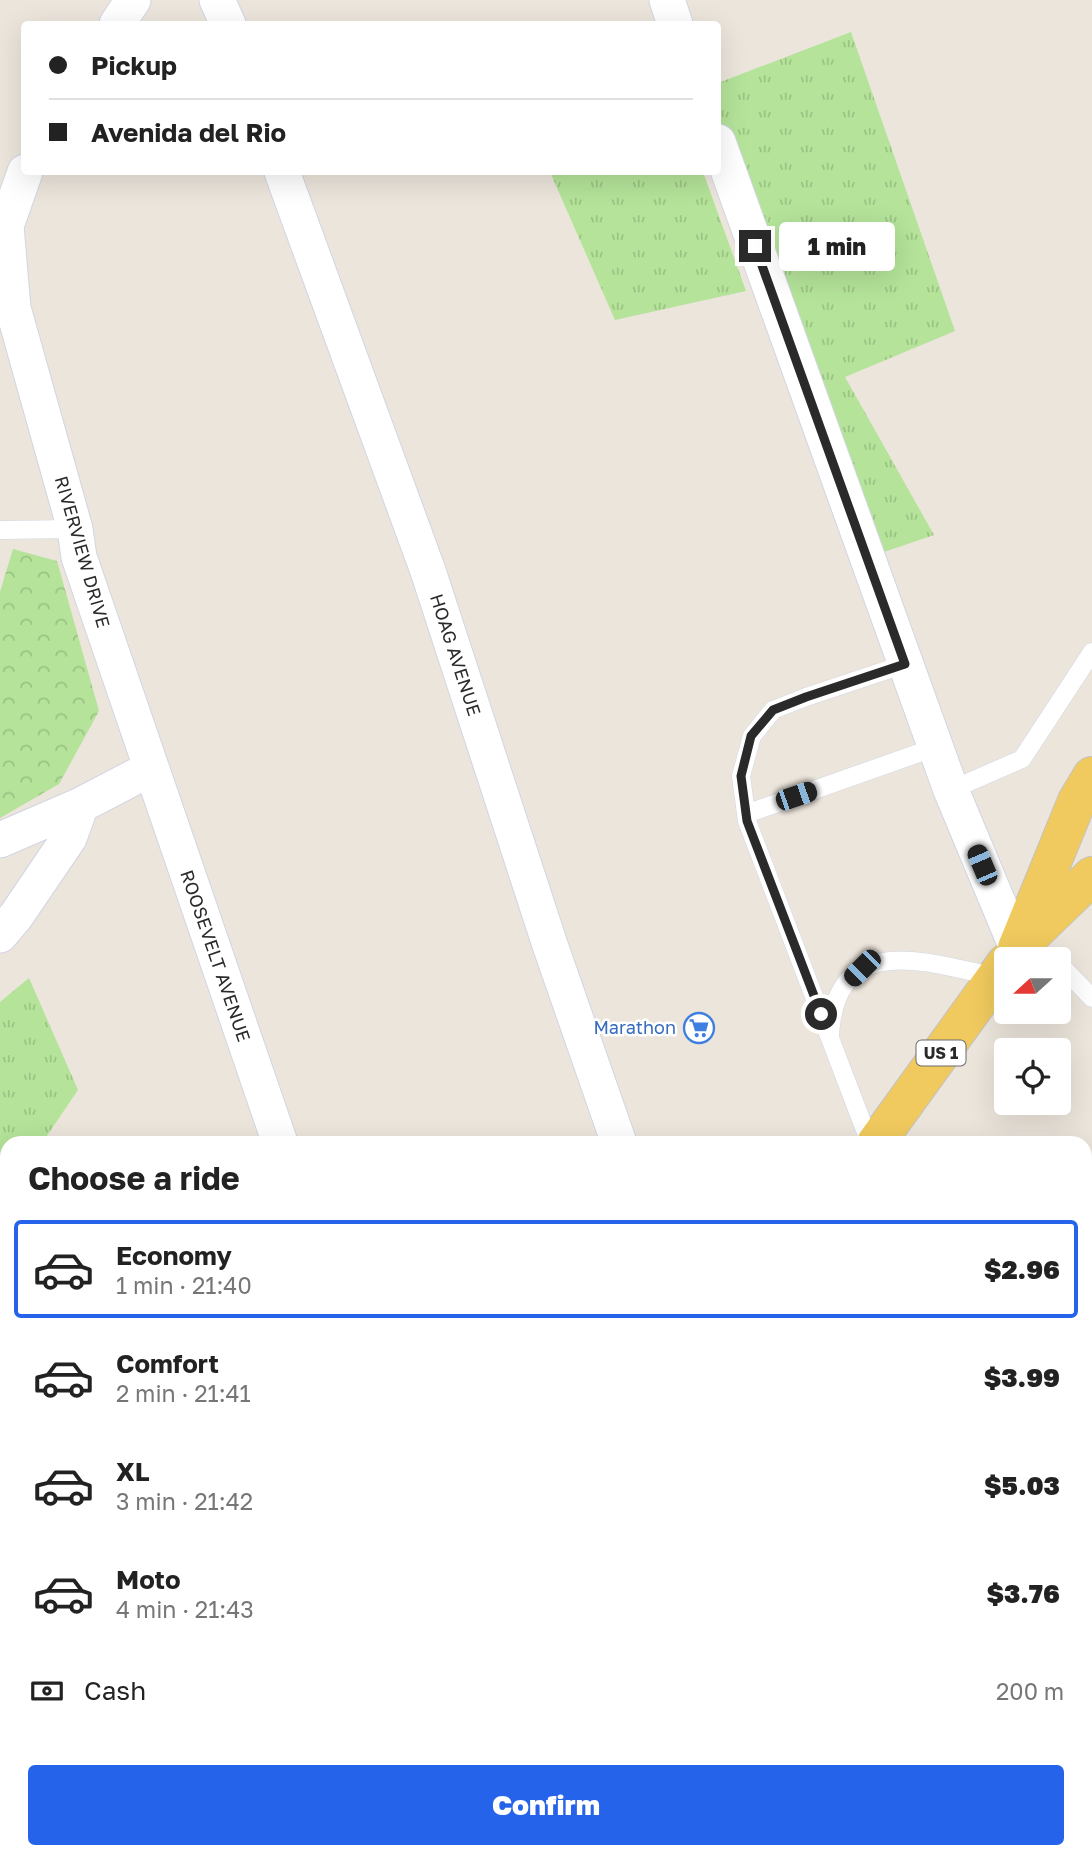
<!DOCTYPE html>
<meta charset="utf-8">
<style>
:root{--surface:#fff;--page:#f6f6f6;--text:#222;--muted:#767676;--line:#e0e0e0;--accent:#2563eb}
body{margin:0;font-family:"Golos Text",sans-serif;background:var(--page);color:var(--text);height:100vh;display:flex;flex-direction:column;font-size:26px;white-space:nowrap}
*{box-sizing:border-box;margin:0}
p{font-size:23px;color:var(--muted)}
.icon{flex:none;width:38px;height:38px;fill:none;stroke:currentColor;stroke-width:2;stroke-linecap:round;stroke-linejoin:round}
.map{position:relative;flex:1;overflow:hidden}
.sheet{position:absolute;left:0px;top:1136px;width:1092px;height:723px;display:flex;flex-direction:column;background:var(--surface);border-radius:21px 21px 0 0;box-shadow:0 7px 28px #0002}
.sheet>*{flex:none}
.hud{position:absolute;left:21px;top:21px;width:700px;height:154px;border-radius:7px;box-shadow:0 7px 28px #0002;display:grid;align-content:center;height:154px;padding:0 28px;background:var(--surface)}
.needle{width:46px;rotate:249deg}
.tools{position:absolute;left:994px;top:947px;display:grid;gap:14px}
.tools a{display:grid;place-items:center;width:77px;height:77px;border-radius:7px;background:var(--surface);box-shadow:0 7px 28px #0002;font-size:35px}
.end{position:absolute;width:32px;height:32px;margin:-16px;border:9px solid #2a2a2a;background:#fff;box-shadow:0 0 0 4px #fff}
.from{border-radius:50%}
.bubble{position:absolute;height:49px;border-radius:7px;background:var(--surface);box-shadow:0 7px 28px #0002;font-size:23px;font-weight:800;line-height:49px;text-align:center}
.car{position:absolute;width:21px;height:42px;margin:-21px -10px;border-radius:9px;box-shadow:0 0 5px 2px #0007;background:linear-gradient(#222 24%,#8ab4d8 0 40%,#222 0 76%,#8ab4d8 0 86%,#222 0)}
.hud b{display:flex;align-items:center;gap:24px;height:66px;font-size:26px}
.hud b+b{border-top:2px solid var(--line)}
.hud i{width:18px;height:18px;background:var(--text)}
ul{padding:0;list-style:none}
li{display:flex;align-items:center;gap:21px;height:98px;margin:0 14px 10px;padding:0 14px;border:4px solid transparent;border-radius:7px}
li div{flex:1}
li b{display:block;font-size:26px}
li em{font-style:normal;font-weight:800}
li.active{border-color:var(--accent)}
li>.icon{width:63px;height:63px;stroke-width:1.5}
h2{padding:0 28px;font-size:32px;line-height:84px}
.pay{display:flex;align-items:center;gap:18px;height:77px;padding:0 28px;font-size:26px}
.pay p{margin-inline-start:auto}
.primary-button{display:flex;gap:14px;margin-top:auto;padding:14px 28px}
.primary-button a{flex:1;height:80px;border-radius:7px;background:var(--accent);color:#fff;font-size:28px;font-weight:800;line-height:80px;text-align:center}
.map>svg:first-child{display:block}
.grass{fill:url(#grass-tufts)}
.forest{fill:url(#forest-crowns)}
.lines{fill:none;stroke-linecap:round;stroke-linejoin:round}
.service-casing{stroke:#d2d5e3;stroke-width:19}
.minor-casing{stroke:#d2d5e3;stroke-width:37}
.primary-casing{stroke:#c3c3c3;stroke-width:40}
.path{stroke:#c3c3c3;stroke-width:4.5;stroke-dasharray:5 3.5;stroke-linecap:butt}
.service{stroke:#fff;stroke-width:18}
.minor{stroke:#fff;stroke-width:35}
.primary{stroke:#f0ca5e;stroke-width:38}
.rail-casing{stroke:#9fa3b5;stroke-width:8}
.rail{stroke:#fff;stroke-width:5;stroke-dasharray:16;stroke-linecap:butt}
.route{stroke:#2a2a2a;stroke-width:9}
.labels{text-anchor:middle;stroke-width:5;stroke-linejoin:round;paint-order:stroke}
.shield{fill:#fff;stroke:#6a6a6a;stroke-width:2}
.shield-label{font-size:16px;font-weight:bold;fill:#2a2a2a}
.street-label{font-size:18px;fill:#2a2a2a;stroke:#fff}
.shop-label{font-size:18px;fill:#366cbe;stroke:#fff;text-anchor:end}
</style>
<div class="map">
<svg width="1092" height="1858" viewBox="0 0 1092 1858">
<defs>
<pattern id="grass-tufts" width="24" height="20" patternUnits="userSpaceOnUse" patternTransform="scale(1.75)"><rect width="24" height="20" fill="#b4e399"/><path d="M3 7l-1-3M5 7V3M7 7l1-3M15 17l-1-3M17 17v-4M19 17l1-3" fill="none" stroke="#9bc384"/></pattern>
<pattern id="forest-crowns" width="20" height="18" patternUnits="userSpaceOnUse" patternTransform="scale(1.75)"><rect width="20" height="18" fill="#b4e399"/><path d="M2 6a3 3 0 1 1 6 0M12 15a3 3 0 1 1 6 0" fill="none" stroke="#9bc384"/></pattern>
</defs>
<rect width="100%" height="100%" fill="#ece5dc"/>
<path class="grass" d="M851,32L955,331L845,377L934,535L875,555L718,119V83Z
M550,172H703L746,291L615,320Z
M29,978L78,1090L42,1143H7V1193L0,1203V1002Z"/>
<path class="forest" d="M13,549L57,561L99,711L59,784L0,818V592Z
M0,1232L7,1235V1302L0,1308Z"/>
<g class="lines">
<g class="service-casing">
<path id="service" d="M0,530L75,529
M951,790L1022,759L1092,652
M746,814L936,747
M1059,967L1066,971L1092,998
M830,1035C836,929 929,963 996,977
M870,1143L747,821L741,776L752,736L773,710L806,697L905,664
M1085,1380L1092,1387
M0,1574L7,1567"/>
</g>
<g class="minor-casing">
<path id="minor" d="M217,0L228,24
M667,0L675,24
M117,24L133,0
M718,142L951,790L1017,948
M25,172L6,226L13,308L75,529L79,557L280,1143
M282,172L428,571L550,945L619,1143
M0,840L81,805L150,769
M0,935L16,916L69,838L81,805
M1085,1436L1092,1429
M0,1758L7,1764
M110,1852L118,1858
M672,1858L678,1852
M1082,1858L1092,1848"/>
</g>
<g class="primary-casing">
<path id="primary" d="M1028,938L1092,876
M1017,948L1077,801L1092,776
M876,1143L1006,963
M233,1858L239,1852"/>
</g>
<path class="path" d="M1085,1715L1092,1710
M890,1858L903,1852"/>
<use href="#service" class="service"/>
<use href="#minor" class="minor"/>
<use href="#primary" class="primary"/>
<g class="rail-casing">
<path id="rail" d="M1085,1532L1092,1524
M1085,1560L1092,1553
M1085,1693L1092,1686
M762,1858L769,1852
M791,1858L798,1852"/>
</g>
<use href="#rail" class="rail"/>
</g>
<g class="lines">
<path class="route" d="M755,246L905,664L806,697L773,710L751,736L741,776L747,821L821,1014"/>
</g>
<defs>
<g id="supermarket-ring" transform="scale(1.575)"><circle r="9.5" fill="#fff" stroke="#3f7fe0" stroke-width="1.5"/><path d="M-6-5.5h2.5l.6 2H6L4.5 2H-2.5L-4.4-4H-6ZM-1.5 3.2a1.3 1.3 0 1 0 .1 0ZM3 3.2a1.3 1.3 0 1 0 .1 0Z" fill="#3f7fe0"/></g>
</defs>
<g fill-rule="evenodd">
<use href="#supermarket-ring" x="699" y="1028"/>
</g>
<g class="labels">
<rect class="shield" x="916.5" y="1040.5" width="49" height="25" rx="5"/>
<g class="shield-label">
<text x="941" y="1059">US 1</text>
</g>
<g class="street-label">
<text transform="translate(82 552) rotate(74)" y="6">RIVERVIEW DRIVE</text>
<text transform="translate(455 655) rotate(72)" y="6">HOAG AVENUE</text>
<text transform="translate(215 956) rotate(71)" y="6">ROOSEVELT AVENUE</text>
</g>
<g class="shop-label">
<text x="676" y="1034">Marathon</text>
</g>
</g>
</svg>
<div class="tools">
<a><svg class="needle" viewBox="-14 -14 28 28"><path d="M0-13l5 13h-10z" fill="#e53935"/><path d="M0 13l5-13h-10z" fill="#767676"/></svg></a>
<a><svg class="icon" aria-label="locate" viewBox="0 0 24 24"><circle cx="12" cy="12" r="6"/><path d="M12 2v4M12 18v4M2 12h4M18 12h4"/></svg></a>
</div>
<i class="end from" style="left:821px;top:1014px"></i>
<i class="end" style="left:755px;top:246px"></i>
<div class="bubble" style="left:779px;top:222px;width:116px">1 min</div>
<i class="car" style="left:796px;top:796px;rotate:71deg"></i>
<i class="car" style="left:982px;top:865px;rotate:337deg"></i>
<i class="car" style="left:862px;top:968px;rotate:225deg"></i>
<div class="hud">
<b><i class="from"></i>Pickup</b>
<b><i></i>Avenida del Rio</b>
</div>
<section class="sheet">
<h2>Choose a ride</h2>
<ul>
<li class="active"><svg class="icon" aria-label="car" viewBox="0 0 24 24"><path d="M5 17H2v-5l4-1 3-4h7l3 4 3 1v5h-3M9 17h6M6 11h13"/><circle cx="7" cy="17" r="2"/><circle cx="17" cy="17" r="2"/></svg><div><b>Economy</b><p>1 min · 21:40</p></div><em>$2.96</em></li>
<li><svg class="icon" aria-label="car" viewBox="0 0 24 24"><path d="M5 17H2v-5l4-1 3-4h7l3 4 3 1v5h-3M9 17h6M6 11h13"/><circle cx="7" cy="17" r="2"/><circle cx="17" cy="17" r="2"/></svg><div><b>Comfort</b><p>2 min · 21:41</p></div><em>$3.99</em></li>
<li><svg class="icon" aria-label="car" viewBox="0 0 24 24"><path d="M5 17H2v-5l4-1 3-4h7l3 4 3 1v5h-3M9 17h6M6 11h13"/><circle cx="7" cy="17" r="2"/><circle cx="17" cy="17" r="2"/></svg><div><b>XL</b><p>3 min · 21:42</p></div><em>$5.03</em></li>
<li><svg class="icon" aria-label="car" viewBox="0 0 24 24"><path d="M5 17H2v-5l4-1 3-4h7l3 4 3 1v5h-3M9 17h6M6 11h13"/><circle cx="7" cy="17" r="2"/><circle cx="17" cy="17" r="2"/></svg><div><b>Moto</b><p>4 min · 21:43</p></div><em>$3.76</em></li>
</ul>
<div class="pay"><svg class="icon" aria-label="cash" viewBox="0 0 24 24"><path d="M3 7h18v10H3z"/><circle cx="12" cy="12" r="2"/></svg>Cash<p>200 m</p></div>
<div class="primary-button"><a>Confirm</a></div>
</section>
</div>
